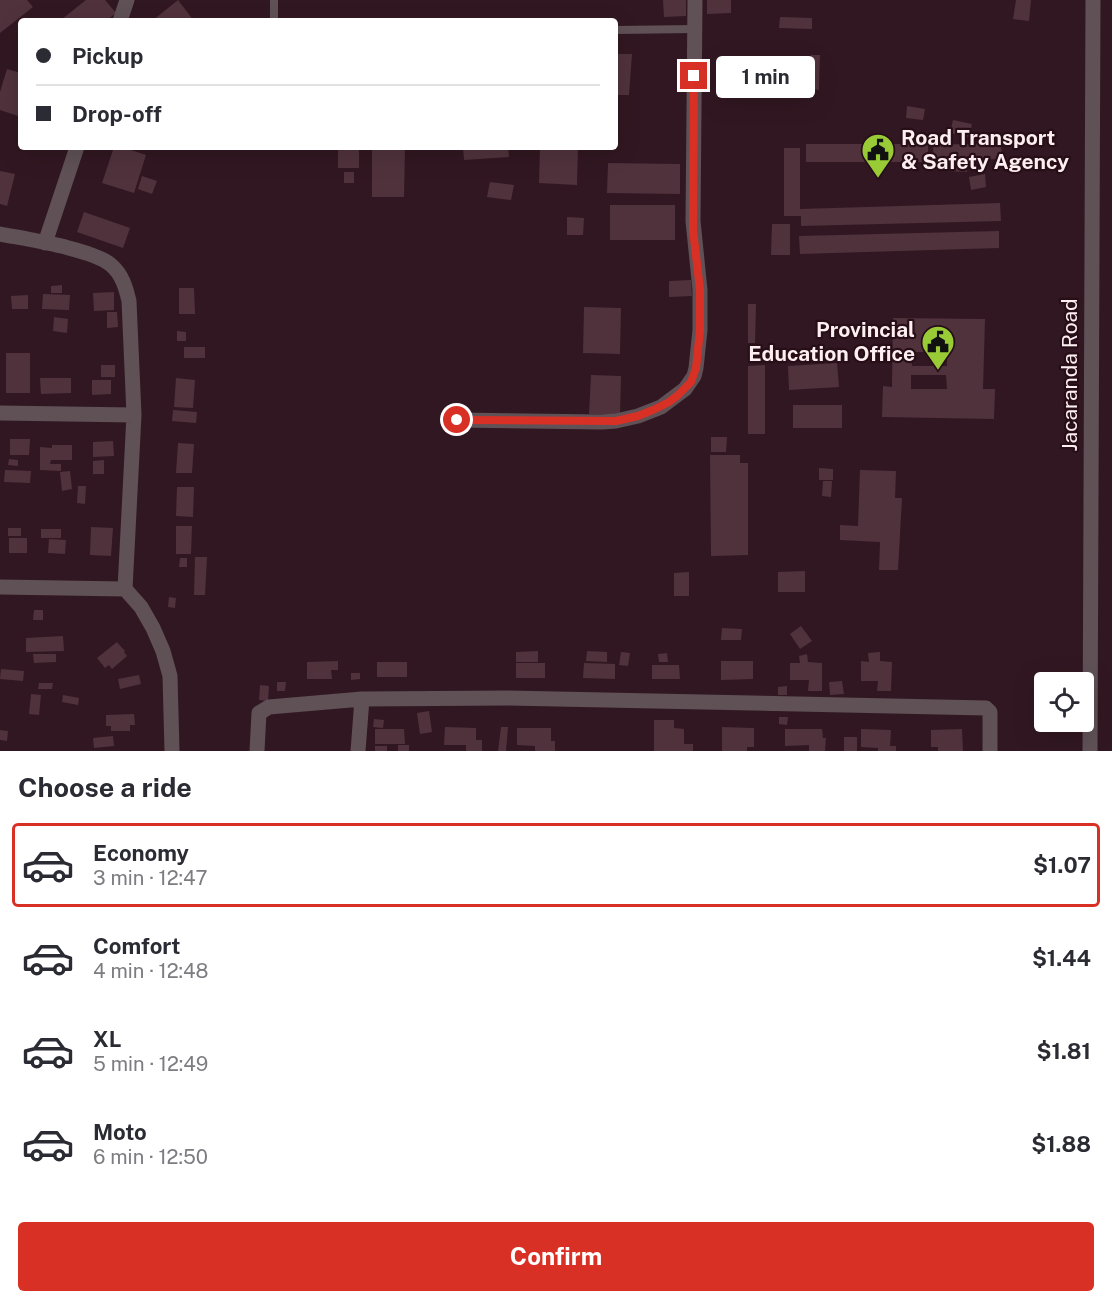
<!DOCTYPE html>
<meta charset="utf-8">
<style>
:root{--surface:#fff;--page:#f7f7f7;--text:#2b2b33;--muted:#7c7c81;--line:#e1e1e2;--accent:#d93025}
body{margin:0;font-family:"Public Sans",sans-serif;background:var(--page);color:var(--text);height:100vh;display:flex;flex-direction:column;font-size:22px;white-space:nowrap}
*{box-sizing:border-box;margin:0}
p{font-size:20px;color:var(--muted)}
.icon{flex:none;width:33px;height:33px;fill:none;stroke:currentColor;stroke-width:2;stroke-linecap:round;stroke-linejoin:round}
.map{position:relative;height:751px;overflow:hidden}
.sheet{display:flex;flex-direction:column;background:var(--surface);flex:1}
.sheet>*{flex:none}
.banner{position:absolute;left:18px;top:18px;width:600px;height:132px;border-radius:6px;box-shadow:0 6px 24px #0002;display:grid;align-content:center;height:132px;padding:0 18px;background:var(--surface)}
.controls{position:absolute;left:1034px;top:672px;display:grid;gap:12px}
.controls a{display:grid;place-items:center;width:60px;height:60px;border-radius:6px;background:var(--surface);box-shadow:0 6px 24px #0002;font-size:30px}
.end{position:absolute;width:27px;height:27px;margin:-14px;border:8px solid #d93025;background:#fff;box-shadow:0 0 0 3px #fff}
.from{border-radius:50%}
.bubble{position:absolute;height:42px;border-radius:6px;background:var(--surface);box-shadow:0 6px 24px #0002;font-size:20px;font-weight:700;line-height:42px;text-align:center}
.banner b{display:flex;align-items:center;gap:21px;height:57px;font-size:22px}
.banner b+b{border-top:2px solid var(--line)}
.banner i{width:15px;height:15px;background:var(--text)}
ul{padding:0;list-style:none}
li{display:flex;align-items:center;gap:18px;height:84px;margin:0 12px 9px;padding:0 6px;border:3px solid transparent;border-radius:6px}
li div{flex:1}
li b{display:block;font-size:22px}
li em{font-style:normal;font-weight:700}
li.current{border-color:var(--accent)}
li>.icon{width:54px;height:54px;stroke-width:1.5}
h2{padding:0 18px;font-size:27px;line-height:72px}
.cta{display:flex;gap:12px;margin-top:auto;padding:12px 18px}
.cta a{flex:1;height:69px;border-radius:6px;background:var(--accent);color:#fff;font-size:24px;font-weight:700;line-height:69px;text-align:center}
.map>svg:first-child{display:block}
.building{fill:#50323c;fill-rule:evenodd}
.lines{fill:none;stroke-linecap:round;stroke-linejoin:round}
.lane{stroke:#5f5156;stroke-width:8}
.street{stroke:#5f5156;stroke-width:15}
.route{stroke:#d93025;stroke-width:8}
.labels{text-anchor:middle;stroke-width:4.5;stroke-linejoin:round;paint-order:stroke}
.poi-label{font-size:21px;font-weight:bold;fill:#fdeef2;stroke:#270e17;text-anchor:start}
.street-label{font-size:21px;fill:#fdeef2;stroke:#270e17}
</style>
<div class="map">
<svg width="1112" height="751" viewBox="0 0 1112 751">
<rect width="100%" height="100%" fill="#311721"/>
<path class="building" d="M0,0H27L33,7L0,33Z
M86,0H105L116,13L106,21H64L62,19Z
M178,0L194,21H152Z
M663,0H686V16L664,17Z
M707,0H731V13L707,14Z
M1016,0H1031L1029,21L1013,19Z
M780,17L812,18V29L779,28Z
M615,54H632L629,95H615Z
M811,55H820L819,90L810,89Z
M791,57L804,58L802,92L789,91Z
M7,69L21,73V117L0,110V92Z
M907,106L925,109L923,120L906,118Z
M953,120L972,124L969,137L950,133Z
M1001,143L1002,159L934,161L933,145Z
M806,144H928V162H806Z
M114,147H122L146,155L134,193L102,183Z
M338,147H359V168H338Z
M372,147H405L404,197H372Z
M463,147H508L509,157L464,160Z
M540,147H578L577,185L539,183Z
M784,148H800V209L1000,203L1001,221L801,226V216H784Z
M948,162L968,163L967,172L947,171Z
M608,163L680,164V194L607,193Z
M0,171L15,174L7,206L0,204Z
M344,172H354V183H344Z
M985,174L986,187L971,190L969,177Z
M142,176L157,181L152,194L138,189Z
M490,182L514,185L511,200L487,197Z
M610,205H675V240H610Z
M84,212L130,228L123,248L77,232Z
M567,217L584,218L583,235H567Z
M772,224H790V255H771Z
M999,231V248L800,254L799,236Z
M691,280L692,296L669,297V281Z
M62,285V293H51V286Z
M179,288H194L195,314H179Z
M114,292V310L94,311L93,293Z
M43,294L70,295L69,310L42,309Z
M28,295V309H12L11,296Z
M748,304H756L755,343H748Z
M584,307L621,308L620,354L583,353Z
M107,312H117L118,327L107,328Z
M54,317L68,319L67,333L53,331Z
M893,318L985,319L983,389H995L994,419L882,417L883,386L892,387ZM911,352H947V366H912ZM911,375H946L947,389H911Z
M177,331L186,332V341H177Z
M184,347H205V358H184Z
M6,353H30V393H6Z
M837,363L839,387L789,390L788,366Z
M101,365H115V377H101Z
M765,365V434H748V366Z
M591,375L621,376L620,415L589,414Z
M40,378H71V393L41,394Z
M176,378L195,380L193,408L174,407Z
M92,380H111V394L92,395Z
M793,405H842V428H793Z
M173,410L197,412L196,423L172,421Z
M711,437H727L726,452H711Z
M10,439H30L29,455H10Z
M113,441L114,456L93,457V442Z
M178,443L194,444L192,473H176Z
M52,445H72V460H51L50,464H61V471L40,470V447L52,448Z
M710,455H740V463H748V555L711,556Z
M9,459L18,460V466L8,465Z
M104,460V474H93V461Z
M819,468L833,469V480H819Z
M5,470L31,471L30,483L4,482Z
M860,470L896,471L895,498H902L898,570H879L880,542L840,540V525L858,526Z
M70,471L72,489L62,491L60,472Z
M823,481H832L831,497L822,496Z
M78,486H86L85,504L77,503Z
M177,487H194L193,517L176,516Z
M176,526H192L191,554H176Z
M91,527L113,528L111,556L90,555Z
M8,528H21V536H8Z
M41,529H61V538H41Z
M9,538H27V553H9Z
M49,539L66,540L65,554L48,553Z
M195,557H207L205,595H194Z
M180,558H187V567H179Z
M805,571V592H778V572Z
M689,572V596H674V573Z
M169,597L176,598L175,608L168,607Z
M34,610H43V620H33Z
M801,626L812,641L800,649L790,634Z
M722,628L742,629L741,640H721Z
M63,636L64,651L26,652V638Z
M117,642L125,651L124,652L127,656L112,669L109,665L105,668L97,658Z
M538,651V662H516V652Z
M587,651L607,652V662L586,661Z
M621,652L630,653L628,666L619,665Z
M880,652V661L892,662L891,691H877L878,681H861V661L869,662L868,653Z
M667,653L668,662H659L658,654Z
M33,654H56V662L34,663Z
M807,654L808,662L822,663V691H808L809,680H790V663H800L799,656Z
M338,661V670H331L332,679H307V662Z
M721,661H753V679L721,680Z
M377,662H407V677H377Z
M516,663H545V678H516Z
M584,663L615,664V679L583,678Z
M652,665H679L680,679H652Z
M1,669L24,671L23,681L0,679Z
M351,673H360V679L351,680Z
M139,675L141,684L120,689L118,679Z
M842,681L844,694L830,695L829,682Z
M277,682H286L285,691H277Z
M39,683H53L52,689H38Z
M260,685L269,686L268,701L259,700Z
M787,686V695H778V687Z
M31,694L41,695L39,715L29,714Z
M63,695L79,698L78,705L62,702Z
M429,711L432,732L420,734L417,713Z
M134,714L135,725H130V731H111V726H106V715Z
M779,717H788L787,725L779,724Z
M374,719L384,720L383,728L373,727Z
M654,720H674V728L684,729V744H693V751H654Z
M445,727L476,728V740H482V751H466V745H444Z
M501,727H508L506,751H498Z
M722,727L754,728V747H747V751H722Z
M517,728H551V741H555V751H535V746L517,745Z
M375,729H404L405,744H375Z
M785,729H822L823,738H826L825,751H809V745L785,746Z
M861,729L891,730L890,746H896V751H878V748L861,747Z
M962,729L963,751H938V747H931V730Z
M0,730L8,731L7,741L0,740Z
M113,736L114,746L94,748L93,738Z
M844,737H857V751H844Z
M398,745H409V751H398Z
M375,746H387V751H375Z"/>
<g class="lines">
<path class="lane" d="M274,21V0
M615,30L694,29"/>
<path class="street" d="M120,21L127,0
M0,234C25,239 93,249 111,265C122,274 126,288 129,301L134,415L125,589
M45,243L77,147
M0,413L134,415
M457,420L602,422L616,421L638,416L661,407L685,389L694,376L696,368L700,330V290L693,221L695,0
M0,587L125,589L141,607L153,628L163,651L170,676L172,751
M257,751L259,713L269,707L362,699L508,698L986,708L990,712V751
M358,751L362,699
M1090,751L1093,0"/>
</g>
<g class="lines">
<path class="route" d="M457,420L616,421L638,416L653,410L669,402L677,396L691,382L696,368L700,330V290L693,230L694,76"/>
</g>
<defs>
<g id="civic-pin" transform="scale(1.725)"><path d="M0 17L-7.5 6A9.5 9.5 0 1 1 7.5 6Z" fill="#99cb36" stroke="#270e17"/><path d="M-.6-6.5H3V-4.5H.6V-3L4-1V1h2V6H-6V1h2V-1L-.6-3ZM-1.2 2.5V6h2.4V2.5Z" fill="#111"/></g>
</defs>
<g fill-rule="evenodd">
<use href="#civic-pin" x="878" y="150"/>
<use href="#civic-pin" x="938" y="342"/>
</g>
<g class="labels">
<g class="poi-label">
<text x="901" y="145">Road Transport<tspan x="901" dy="24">&amp; Safety Agency</tspan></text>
<text x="915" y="337" text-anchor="end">Provincial<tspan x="915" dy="24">Education Office</tspan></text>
</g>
<g class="street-label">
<text transform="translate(1070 375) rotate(-90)" y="7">Jacaranda Road</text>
</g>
</g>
</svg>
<div class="controls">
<a><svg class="icon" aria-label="locate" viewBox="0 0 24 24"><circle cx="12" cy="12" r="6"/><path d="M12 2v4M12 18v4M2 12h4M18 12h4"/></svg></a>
</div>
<i class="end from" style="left:457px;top:420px"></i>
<i class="end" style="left:694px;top:76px"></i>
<div class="bubble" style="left:716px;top:56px;width:99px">1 min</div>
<div class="banner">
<b><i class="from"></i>Pickup</b>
<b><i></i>Drop-off</b>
</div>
</div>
<section class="sheet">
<h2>Choose a ride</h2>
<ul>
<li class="current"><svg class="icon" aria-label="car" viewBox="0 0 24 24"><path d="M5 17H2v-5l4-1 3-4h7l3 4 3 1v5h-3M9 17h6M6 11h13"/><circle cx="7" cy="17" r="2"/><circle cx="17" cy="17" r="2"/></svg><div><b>Economy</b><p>3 min · 12:47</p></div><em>$1.07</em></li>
<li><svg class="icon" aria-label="car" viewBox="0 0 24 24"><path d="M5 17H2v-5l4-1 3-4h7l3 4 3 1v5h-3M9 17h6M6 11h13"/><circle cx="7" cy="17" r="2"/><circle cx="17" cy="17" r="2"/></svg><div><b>Comfort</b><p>4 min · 12:48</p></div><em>$1.44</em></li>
<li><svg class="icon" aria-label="car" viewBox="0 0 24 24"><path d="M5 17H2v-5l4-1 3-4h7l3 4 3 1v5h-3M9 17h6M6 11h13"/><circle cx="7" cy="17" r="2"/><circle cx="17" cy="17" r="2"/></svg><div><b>XL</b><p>5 min · 12:49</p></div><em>$1.81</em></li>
<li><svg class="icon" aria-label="car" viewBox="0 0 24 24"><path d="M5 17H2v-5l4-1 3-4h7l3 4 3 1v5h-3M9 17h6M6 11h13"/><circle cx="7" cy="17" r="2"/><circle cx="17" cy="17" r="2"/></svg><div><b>Moto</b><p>6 min · 12:50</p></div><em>$1.88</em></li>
</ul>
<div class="cta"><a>Confirm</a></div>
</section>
